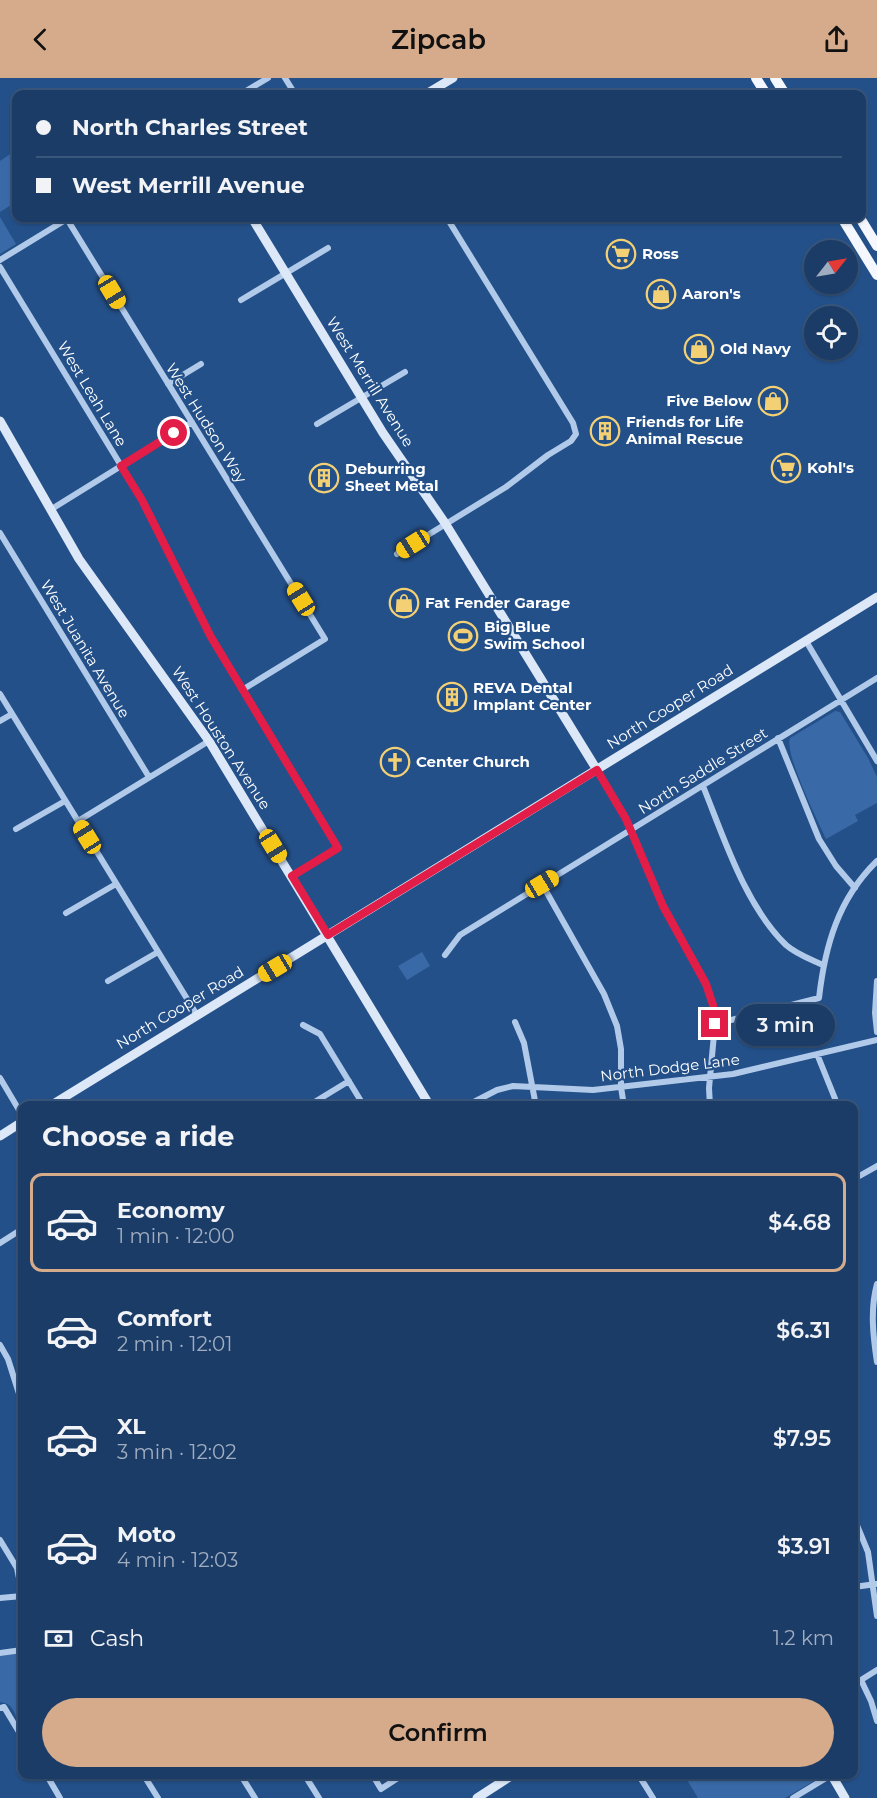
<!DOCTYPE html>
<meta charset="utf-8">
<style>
:root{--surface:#1b3c67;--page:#284770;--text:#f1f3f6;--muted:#a0adc0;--line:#39567b;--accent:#d6ab8b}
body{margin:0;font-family:Montserrat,sans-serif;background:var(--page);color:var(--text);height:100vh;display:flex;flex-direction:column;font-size:22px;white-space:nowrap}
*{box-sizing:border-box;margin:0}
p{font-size:20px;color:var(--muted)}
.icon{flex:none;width:33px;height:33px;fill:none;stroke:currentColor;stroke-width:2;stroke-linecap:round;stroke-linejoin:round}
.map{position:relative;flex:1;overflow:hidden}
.drawer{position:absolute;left:18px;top:1023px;width:840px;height:678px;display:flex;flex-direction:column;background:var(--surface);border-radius:12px;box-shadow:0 2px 4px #0004,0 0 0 2px var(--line)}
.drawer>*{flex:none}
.top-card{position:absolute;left:12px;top:12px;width:854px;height:132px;border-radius:12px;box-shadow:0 2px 4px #0004,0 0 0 2px var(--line);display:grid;align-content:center;height:132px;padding:0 24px;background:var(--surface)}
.needle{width:39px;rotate:59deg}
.controls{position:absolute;left:804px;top:162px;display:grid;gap:12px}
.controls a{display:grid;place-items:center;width:54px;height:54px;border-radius:50%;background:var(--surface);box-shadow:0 2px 4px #0004,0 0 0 2px var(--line);font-size:30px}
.end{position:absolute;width:27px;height:27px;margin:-14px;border:8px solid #e11d48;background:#fff;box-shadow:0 0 0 3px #fff}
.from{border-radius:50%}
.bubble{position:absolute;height:42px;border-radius:21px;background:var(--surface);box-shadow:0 2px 4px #0004,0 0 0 2px var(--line);font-size:20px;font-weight:600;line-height:42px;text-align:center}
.car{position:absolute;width:18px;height:36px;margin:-18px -9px;border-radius:8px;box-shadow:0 0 4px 2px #0007;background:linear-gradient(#f5c518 24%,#345 0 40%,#f5c518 0 76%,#345 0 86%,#f5c518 0)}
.top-card b{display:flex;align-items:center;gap:21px;height:57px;font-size:22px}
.top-card b+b{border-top:2px solid var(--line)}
.top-card i{width:15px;height:15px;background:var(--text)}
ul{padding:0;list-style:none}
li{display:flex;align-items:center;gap:18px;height:99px;margin:0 12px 9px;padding:0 12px;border:3px solid transparent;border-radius:12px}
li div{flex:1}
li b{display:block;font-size:22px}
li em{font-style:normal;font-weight:600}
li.active{border-color:var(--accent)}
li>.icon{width:54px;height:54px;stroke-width:1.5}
h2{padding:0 24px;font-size:27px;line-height:72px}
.pay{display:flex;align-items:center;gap:15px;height:66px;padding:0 24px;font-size:22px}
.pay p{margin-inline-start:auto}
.cta{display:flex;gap:12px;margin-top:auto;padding:12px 24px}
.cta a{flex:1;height:69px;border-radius:36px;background:var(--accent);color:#111;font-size:24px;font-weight:600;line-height:69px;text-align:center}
header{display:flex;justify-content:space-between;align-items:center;height:78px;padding:0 24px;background:var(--accent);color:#111;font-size:27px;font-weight:600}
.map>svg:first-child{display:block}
.green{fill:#3969a6}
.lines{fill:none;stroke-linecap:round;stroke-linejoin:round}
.street{stroke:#b1caea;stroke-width:6}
.secondary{stroke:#dce8f8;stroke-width:9}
.primary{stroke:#f4f8fe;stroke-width:10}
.route{stroke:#e11d48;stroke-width:8}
.labels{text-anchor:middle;stroke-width:4.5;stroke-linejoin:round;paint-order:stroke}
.poi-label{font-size:15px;font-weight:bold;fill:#fff;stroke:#245089;text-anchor:start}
.street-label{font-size:15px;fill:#fff;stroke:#245089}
</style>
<header><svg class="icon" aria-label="back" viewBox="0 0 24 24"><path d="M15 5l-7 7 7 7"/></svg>Zipcab<svg class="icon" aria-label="share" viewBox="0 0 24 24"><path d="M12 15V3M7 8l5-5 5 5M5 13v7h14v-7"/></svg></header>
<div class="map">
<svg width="877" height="1720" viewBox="0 0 877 1720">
<rect width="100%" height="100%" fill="#245089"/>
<path class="green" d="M16,72V124L0,134V83Z
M0,139L16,166L0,176Z
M835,633L840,634L868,680L877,699V725L855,737L858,743L826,761C818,743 784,675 790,660Z
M422,874L430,888L407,902L398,888Z
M22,1575V1640L18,1643C13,1632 13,1626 0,1624V1578Z
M684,1697L820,1696V1697L814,1703L785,1720H698Z"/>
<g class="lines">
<path class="street" d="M285,0L295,16
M241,16L268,0
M0,182L67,141L325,561L242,612
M0,189L142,422L211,559L338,770L292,798
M241,222L328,170
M168,306L201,286
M317,346L405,294
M50,432L192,344
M0,455L149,699
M397,476L506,409L548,377L571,363L576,356L573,345L447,140
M806,563L877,683
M0,616L197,937
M0,643L12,636
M778,660L819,761L836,788L855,810
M597,692L626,741L663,828L706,906L713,927L715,946L709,1010L710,1028
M703,708C724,760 745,827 786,867C796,876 810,881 823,887
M78,743L209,663
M16,751L65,723
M542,806L604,916L617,948L621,971V1009L624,1028
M66,835L116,806
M445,877L460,857L877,600
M108,903L158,874
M877,903L875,935L877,954
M515,944L524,965L536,1028
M715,946L819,920C825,868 838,821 877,783
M303,947L320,956L364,1028
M817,976L838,1028
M0,1000L22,1037
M183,1027V1028
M308,1028L349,1003
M466,1028L497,1012L513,1008L593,1012L733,996L877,962
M854,1101L877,1088
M0,1165L22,1151
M877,1206C870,1231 873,1258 877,1284
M0,1267L8,1281L22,1325
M854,1440L868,1474L877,1538
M0,1462L17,1490L22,1516
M854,1509L876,1506
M0,1520L22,1518
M0,1575L22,1572
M877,1592L861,1602L871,1623L877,1643
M0,1630L4,1629L22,1659
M46,1696L60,1720
M143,1696L158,1720
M240,1696L255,1720
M304,1696L319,1720
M372,1696L381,1711L404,1696
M638,1696L653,1720
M793,1720L831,1697"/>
<path class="secondary" d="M426,16L453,0
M252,140L383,355L445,445L597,692
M0,343L79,481L209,663L430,1028
M50,1028L877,519
M0,1058L22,1044
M831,1696L845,1720
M477,1720L514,1696"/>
<path class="primary" d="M756,0L766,16
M775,0L785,16
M842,140L877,197
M860,140L877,168"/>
</g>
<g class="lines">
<path class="route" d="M174,355L121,388L142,422L211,559L338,770L292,798L328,857L597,692L626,741L663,828L706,906L713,927L715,946"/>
</g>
<defs>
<g id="supermarket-ring" transform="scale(1.5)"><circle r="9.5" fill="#245089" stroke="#f4d075" stroke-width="1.5"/><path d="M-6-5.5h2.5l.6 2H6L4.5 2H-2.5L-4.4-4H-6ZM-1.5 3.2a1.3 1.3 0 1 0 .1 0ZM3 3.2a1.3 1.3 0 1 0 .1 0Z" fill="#f4d075"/></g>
<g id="shop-ring" transform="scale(1.5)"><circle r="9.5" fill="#245089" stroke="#f4d075" stroke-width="1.5"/><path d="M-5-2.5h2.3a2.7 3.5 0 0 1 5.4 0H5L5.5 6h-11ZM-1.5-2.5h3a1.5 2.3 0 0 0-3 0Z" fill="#f4d075"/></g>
<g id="building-ring" transform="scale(1.5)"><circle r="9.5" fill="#245089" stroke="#f4d075" stroke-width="1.5"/><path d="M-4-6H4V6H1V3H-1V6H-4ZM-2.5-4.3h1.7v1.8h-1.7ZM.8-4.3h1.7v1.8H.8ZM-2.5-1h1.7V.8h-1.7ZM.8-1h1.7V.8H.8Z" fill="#f4d075"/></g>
<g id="stadium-ring" transform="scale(1.5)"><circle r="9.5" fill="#245089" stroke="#f4d075" stroke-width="1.5"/><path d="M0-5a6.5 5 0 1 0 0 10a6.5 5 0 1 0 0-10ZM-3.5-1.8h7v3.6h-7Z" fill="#f4d075"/></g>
<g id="church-ring" transform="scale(1.5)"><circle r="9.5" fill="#245089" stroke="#f4d075" stroke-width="1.5"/><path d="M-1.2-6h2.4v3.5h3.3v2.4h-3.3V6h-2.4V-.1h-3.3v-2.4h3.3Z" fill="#f4d075"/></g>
</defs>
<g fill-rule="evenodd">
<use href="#supermarket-ring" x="621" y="176"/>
<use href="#shop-ring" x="661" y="216"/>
<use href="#shop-ring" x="699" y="271"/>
<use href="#shop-ring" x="773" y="323"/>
<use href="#building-ring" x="605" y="353"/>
<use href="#supermarket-ring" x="786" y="390"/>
<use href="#building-ring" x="324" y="400"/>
<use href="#shop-ring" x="404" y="525"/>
<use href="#stadium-ring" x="463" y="558"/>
<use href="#building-ring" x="452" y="619"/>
<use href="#church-ring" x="395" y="684"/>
</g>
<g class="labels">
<g class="poi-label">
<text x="642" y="181">Ross</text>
<text x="682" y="221">Aaron's</text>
<text x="720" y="276">Old Navy</text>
<text x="752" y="328" text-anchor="end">Five Below</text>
<text x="626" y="349">Friends for Life<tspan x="626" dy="17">Animal Rescue</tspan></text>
<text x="807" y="395">Kohl's</text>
<text x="345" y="396">Deburring<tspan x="345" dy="17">Sheet Metal</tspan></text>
<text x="425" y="530">Fat Fender Garage</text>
<text x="484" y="554">Big Blue<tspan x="484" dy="17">Swim School</tspan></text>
<text x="473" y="615">REVA Dental<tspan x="473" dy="17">Implant Center</tspan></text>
<text x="416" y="689">Center Church</text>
</g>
<g class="street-label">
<text transform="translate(370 304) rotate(58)" y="5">West Merrill Avenue</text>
<text transform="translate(92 316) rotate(59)" y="5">West Leah Lane</text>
<text transform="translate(206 345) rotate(58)" y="5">West Hudson Way</text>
<text transform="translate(85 571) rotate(59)" y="5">West Juanita Avenue</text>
<text transform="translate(670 629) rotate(-32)" y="5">North Cooper Road</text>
<text transform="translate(221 660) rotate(57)" y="5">West Houston Avenue</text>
<text transform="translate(703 693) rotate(-32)" y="5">North Saddle Street</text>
<text transform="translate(180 930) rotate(-31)" y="5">North Cooper Road</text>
<text transform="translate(670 990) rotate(-7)" y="5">North Dodge Lane</text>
</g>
</g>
</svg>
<div class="controls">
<a><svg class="needle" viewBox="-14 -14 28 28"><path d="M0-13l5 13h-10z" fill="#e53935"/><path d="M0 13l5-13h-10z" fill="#a0adc0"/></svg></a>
<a><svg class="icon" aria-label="locate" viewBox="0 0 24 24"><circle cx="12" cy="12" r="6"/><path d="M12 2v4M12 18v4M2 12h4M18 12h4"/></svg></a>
</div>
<i class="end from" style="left:174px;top:355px"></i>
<i class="end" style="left:715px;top:946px"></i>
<div class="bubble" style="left:736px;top:926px;width:99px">3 min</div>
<i class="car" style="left:112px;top:214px;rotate:149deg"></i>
<i class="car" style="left:413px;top:466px;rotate:238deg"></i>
<i class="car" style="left:301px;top:521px;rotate:328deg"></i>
<i class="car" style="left:87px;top:759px;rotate:328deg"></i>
<i class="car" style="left:273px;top:768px;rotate:148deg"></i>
<i class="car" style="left:542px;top:806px;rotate:59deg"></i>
<i class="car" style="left:275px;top:890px;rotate:239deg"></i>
<div class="top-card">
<b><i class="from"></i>North Charles Street</b>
<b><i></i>West Merrill Avenue</b>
</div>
<section class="drawer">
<h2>Choose a ride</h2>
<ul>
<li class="active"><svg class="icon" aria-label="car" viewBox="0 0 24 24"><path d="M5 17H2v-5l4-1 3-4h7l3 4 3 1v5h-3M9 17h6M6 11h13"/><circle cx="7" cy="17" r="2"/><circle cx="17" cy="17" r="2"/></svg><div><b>Economy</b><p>1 min · 12:00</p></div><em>$4.68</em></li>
<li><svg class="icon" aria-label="car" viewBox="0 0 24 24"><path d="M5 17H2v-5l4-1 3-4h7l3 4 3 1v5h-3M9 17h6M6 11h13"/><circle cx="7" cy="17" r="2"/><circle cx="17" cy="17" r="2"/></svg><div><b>Comfort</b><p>2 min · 12:01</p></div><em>$6.31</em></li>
<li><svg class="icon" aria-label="car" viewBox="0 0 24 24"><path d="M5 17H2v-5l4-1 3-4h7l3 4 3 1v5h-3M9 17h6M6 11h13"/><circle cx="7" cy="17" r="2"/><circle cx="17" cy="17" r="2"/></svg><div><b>XL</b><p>3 min · 12:02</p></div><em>$7.95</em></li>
<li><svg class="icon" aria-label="car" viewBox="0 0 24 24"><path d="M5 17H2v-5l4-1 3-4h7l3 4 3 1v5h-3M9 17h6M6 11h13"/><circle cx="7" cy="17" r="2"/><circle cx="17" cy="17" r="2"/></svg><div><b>Moto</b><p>4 min · 12:03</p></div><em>$3.91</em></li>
</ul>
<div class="pay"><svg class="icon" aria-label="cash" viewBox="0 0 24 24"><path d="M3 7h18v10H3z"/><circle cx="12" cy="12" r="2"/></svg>Cash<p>1.2 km</p></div>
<div class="cta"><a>Confirm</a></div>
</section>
</div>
